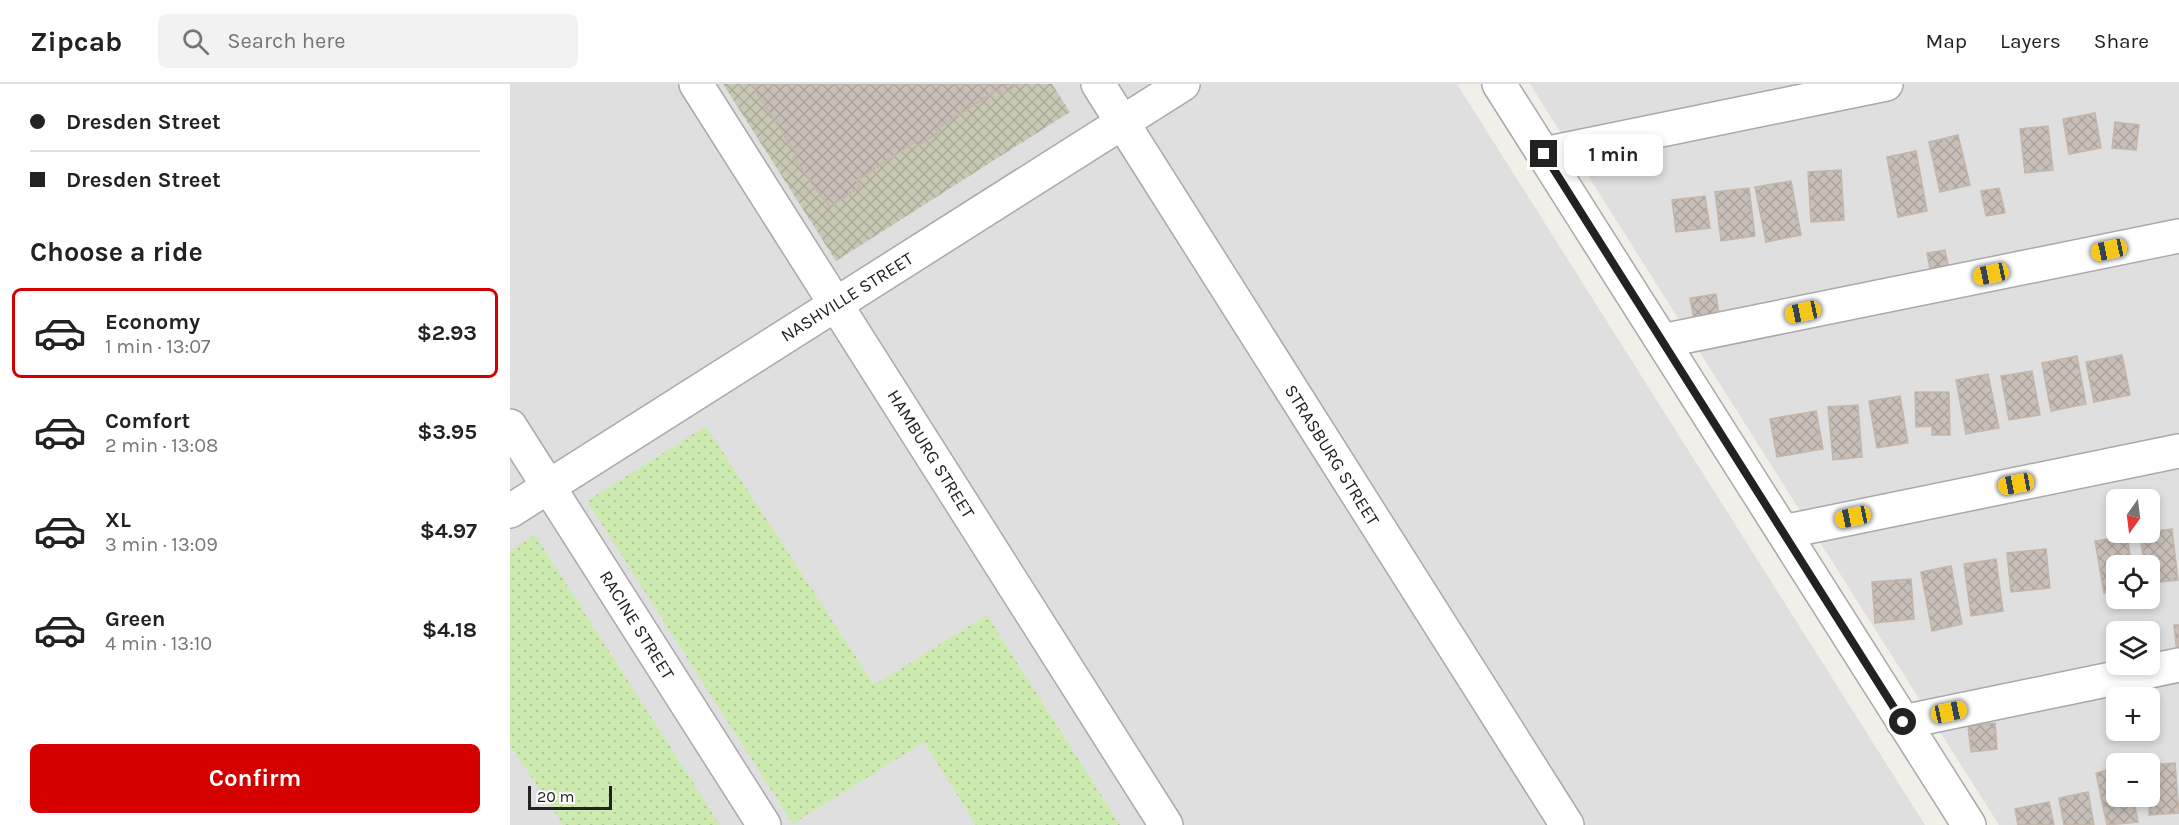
<!DOCTYPE html>
<meta charset="utf-8">
<style>
:root{--surface:#fff;--page:#f2f2f2;--text:#222;--muted:#767676;--line:#e0e0e0;--accent:#d40000}
body{margin:0;font-family:Karla,sans-serif;background:var(--page);color:var(--text);height:100vh;display:flex;flex-direction:column;font-size:22px;white-space:nowrap}
*{box-sizing:border-box;margin:0}
p{font-size:20px;color:var(--muted)}
.icon{flex:none;width:33px;height:33px;fill:none;stroke:currentColor;stroke-width:2;stroke-linecap:round;stroke-linejoin:round}
.map{position:relative;flex:1;overflow:hidden}
.side{display:flex;flex-direction:column;background:var(--surface);width:510px}
.side>*{flex:none}
.guide{display:grid;align-content:center;height:132px;padding:0 30px;background:var(--surface)}
.needle{width:39px;rotate:194deg}
.tools{position:absolute;left:1596px;top:405px;display:grid;gap:12px}
.tools a{display:grid;place-items:center;width:54px;height:54px;border-radius:9px;background:var(--surface);box-shadow:0 3px 9px #0003;font-size:30px}
.scale{position:absolute;left:18px;bottom:15px;width:84px;box-sizing:border-box;padding-left:6px;border:3px solid #222;border-top:0;font-size:16px;line-height:21px;white-space:nowrap;color:#222;-webkit-text-stroke:4px #fff;paint-order:stroke}
.end{position:absolute;width:27px;height:27px;margin:-14px;border:8px solid #222;background:#fff;box-shadow:0 0 0 3px #fff}
.from{border-radius:50%}
.bubble{position:absolute;height:42px;border-radius:9px;background:var(--surface);box-shadow:0 3px 9px #0003;font-size:20px;font-weight:700;line-height:42px;text-align:center}
.car{position:absolute;width:18px;height:36px;margin:-18px -9px;border-radius:8px;box-shadow:0 0 4px 2px #0007;background:linear-gradient(#f5c518 24%,#345 0 40%,#f5c518 0 76%,#345 0 86%,#f5c518 0)}
.guide b{display:flex;align-items:center;gap:21px;height:57px;font-size:22px}
.guide b+b{border-top:2px solid var(--line)}
.guide i{width:15px;height:15px;background:var(--text)}
ul{padding:0;list-style:none}
li{display:flex;align-items:center;gap:18px;height:90px;margin:0 12px 9px;padding:0 18px;border:3px solid transparent;border-radius:9px}
li div{flex:1}
li b{display:block;font-size:22px}
li em{font-style:normal;font-weight:700}
li.on{border-color:var(--accent)}
li>.icon{width:54px;height:54px;stroke-width:1.5}
h2{padding:0 30px;font-size:27px;line-height:72px}
.primary-button{display:flex;gap:12px;margin-top:auto;padding:12px 30px}
.primary-button a{flex:1;height:69px;border-radius:9px;background:var(--accent);color:#fff;font-size:24px;font-weight:700;line-height:69px;text-align:center}
header{display:flex;align-items:center;gap:36px;box-sizing:border-box;height:84px;padding:0 30px;background:var(--surface);border-bottom:2px solid var(--line)}
header strong{font-size:28px}
nav{display:flex;gap:33px;margin-inline-start:auto;font-size:21px}
.search{width:420px;height:54px;background:var(--page);display:flex;align-items:center;gap:15px;box-sizing:border-box;padding:0 21px;border-radius:9px;color:var(--muted);font-size:22px}
main{display:flex;flex:1;min-height:0}
.map>svg:first-child{display:block}
.residential{fill:#e0dfdf;fill-rule:evenodd}
.construction{fill:url(#construction-cross-hatch)}
.grass{fill:url(#grass-dots)}
.building{fill:url(#building-cross-hatch);stroke:#c4b6ab;stroke-width:1.5}
.lines{fill:none;stroke-linecap:round;stroke-linejoin:round}
.minor-casing{stroke:#a9a9a9;stroke-width:36}
.minor{stroke:#fff;stroke-width:33}
.route{stroke:#222;stroke-width:8}
.labels{text-anchor:middle;stroke-width:5;stroke-linejoin:round;paint-order:stroke}
.street-label{font-size:18px;fill:#222;stroke:#fff}
</style>
<header>
<strong>Zipcab</strong>
<div class="search"><svg class="icon" aria-label="search" viewBox="0 0 24 24"><circle cx="10" cy="10" r="6"/><path d="M15 15l6 6"/></svg>Search here</div>
<nav><a>Map</a><a>Layers</a><a>Share</a></nav>
</header>
<main>
<section class="side">
<div class="guide">
<b><i class="from"></i>Dresden Street</b>
<b><i></i>Dresden Street</b>
</div>
<h2>Choose a ride</h2>
<ul>
<li class="on"><svg class="icon" aria-label="car" viewBox="0 0 24 24"><path d="M5 17H2v-5l4-1 3-4h7l3 4 3 1v5h-3M9 17h6M6 11h13"/><circle cx="7" cy="17" r="2"/><circle cx="17" cy="17" r="2"/></svg><div><b>Economy</b><p>1 min · 13:07</p></div><em>$2.93</em></li>
<li><svg class="icon" aria-label="car" viewBox="0 0 24 24"><path d="M5 17H2v-5l4-1 3-4h7l3 4 3 1v5h-3M9 17h6M6 11h13"/><circle cx="7" cy="17" r="2"/><circle cx="17" cy="17" r="2"/></svg><div><b>Comfort</b><p>2 min · 13:08</p></div><em>$3.95</em></li>
<li><svg class="icon" aria-label="car" viewBox="0 0 24 24"><path d="M5 17H2v-5l4-1 3-4h7l3 4 3 1v5h-3M9 17h6M6 11h13"/><circle cx="7" cy="17" r="2"/><circle cx="17" cy="17" r="2"/></svg><div><b>XL</b><p>3 min · 13:09</p></div><em>$4.97</em></li>
<li><svg class="icon" aria-label="car" viewBox="0 0 24 24"><path d="M5 17H2v-5l4-1 3-4h7l3 4 3 1v5h-3M9 17h6M6 11h13"/><circle cx="7" cy="17" r="2"/><circle cx="17" cy="17" r="2"/></svg><div><b>Green</b><p>4 min · 13:10</p></div><em>$4.18</em></li>
</ul>
<div class="primary-button"><a>Confirm</a></div>
</section>
<div class="map">
<svg width="1669" height="741" viewBox="0 0 1669 741">
<defs>
<pattern id="construction-cross-hatch" width="8" height="8" patternUnits="userSpaceOnUse" patternTransform="scale(1.5)"><rect width="8" height="8" fill="#c7c7b4"/><path d="M0 0l8 8M0 8l8-8" fill="none" stroke="#abab9a"/></pattern>
<pattern id="grass-dots" width="8" height="8" patternUnits="userSpaceOnUse" patternTransform="scale(1.5)"><rect width="8" height="8" fill="#cdebb0"/><path d="M2 2h.1M6 6h.1" fill="none" stroke="#b0c997" stroke-width="1.8" stroke-linecap="round"/></pattern>
<pattern id="building-cross-hatch" width="8" height="8" patternUnits="userSpaceOnUse" patternTransform="scale(1.5)"><rect width="8" height="8" fill="#c7bfb8"/><path d="M0 0l8 8M0 8l8-8" fill="none" stroke="#aba49e"/></pattern>
</defs>
<rect width="100%" height="100%" fill="#f2efe9"/>
<path class="residential" d="M0,0H213L326,176L560,28L542,0H947L1415,741H0Z
M1020,0H1669V741H1489ZM1606,416H1640V448H1606ZM1606,482H1640V514H1606ZM1606,548H1640V580H1606ZM1606,614H1640V646H1606ZM1606,680H1640V712H1606Z"/>
<path class="construction" d="M213,0H542L560,28L326,177Z"/>
<path class="grass" d="M196,342L364,601L477,531L610,741H466L414,658L283,740L77,417Z
M25,451L210,741H53L0,661V466Z"/>
<path class="building" d="M241,0H509L492,11L489,5L426,45L428,49L407,62L405,58L346,97L350,103L319,123L283,73L287,71Z
M1585,29L1591,64L1559,70L1553,35Z
M1605,38L1629,41L1626,66L1602,64Z
M1538,42L1543,86L1515,89L1510,45Z
M1448,51L1460,101L1430,108L1419,58Z
M1406,67L1417,127L1388,133L1377,73Z
M1331,86L1334,136L1301,138L1298,88Z
M1281,97L1291,151L1256,158L1245,103Z
M1239,104L1245,152L1211,157L1205,108Z
M1489,104L1495,129L1476,132L1471,107Z
M1195,112L1200,144L1166,148L1162,116Z
M1435,166L1440,191L1422,195L1417,169Z
M1206,210L1210,237L1185,240L1180,214Z
M1612,271L1620,311L1584,318L1576,278Z
M1567,272L1576,320L1541,327L1532,279Z
M1522,287L1530,331L1499,336L1491,292Z
M1478,290L1489,344L1456,350L1446,296Z
M1405,308H1439L1440,351H1422V342L1406,343Z
M1390,312L1398,359L1367,364L1359,317Z
M1348,321L1352,373L1323,376L1318,323Z
M1306,327L1313,365L1267,373L1260,335Z
M1662,445L1668,496L1640,499V482H1634L1630,449Z
M1617,452L1622,482H1606V507L1594,509L1585,457Z
M1536,465L1540,504L1501,508L1497,469Z
M1486,475L1493,527L1461,532L1454,480Z
M1441,482L1452,540L1422,547L1411,488Z
M1401,495L1404,535L1365,539L1362,498Z
M1664,541H1669V569H1667Z
M1643,548L1648,575L1640,576V549Z
M1485,639L1487,665L1461,668L1458,642Z
M1665,679L1669,729L1639,731L1640,681Z
M1606,684V712H1623L1628,738L1597,741L1586,689Z
M1578,708L1584,741H1554L1549,714Z
M1539,718L1544,741H1508L1505,725Z"/>
<g class="lines">
<g class="minor-casing">
<path id="minor" d="M186,0L656,741
M588,0L1057,741
M989,0L1459,741
M1034,70L1376,0
M1152,257L1669,152
M0,342L254,741
M0,427L673,0
M1273,448L1669,367
M1393,638L1669,581"/>
</g>
<use href="#minor" class="minor"/>
</g>
<g class="lines">
<path class="route" d="M1034,70L1393,638"/>
</g>
<g class="labels">
<g class="street-label">
<text transform="translate(337 213) rotate(-32)" y="6">NASHVILLE STREET</text>
<text transform="translate(421 370) rotate(58)" y="6">HAMBURG STREET</text>
<text transform="translate(822 371) rotate(58)" y="6">STRASBURG STREET</text>
<text transform="translate(127 541) rotate(58)" y="6">RACINE STREET</text>
</g>
</g>
</svg>
<div class="tools">
<a><svg class="needle" viewBox="-14 -14 28 28"><path d="M0-13l5 13h-10z" fill="#e53935"/><path d="M0 13l5-13h-10z" fill="#767676"/></svg></a>
<a><svg class="icon" aria-label="locate" viewBox="0 0 24 24"><circle cx="12" cy="12" r="6"/><path d="M12 2v4M12 18v4M2 12h4M18 12h4"/></svg></a>
<a><svg class="icon" aria-label="layers" viewBox="0 0 24 24"><path d="M12 4l9 5-9 5-9-5zM3 14l9 5 9-5"/></svg></a>
<a>+</a>
<a>−</a>
</div>
<div class="scale">20 m</div>
<i class="end from" style="left:1393px;top:638px"></i>
<i class="end" style="left:1034px;top:70px"></i>
<div class="bubble" style="left:1054px;top:50px;width:99px">1 min</div>
<i class="car" style="left:1599px;top:166px;rotate:258deg"></i>
<i class="car" style="left:1481px;top:190px;rotate:258deg"></i>
<i class="car" style="left:1293px;top:228px;rotate:258deg"></i>
<i class="car" style="left:1506px;top:400px;rotate:259deg"></i>
<i class="car" style="left:1343px;top:433px;rotate:258deg"></i>
<i class="car" style="left:1439px;top:628px;rotate:78deg"></i>
</div>
</main>
